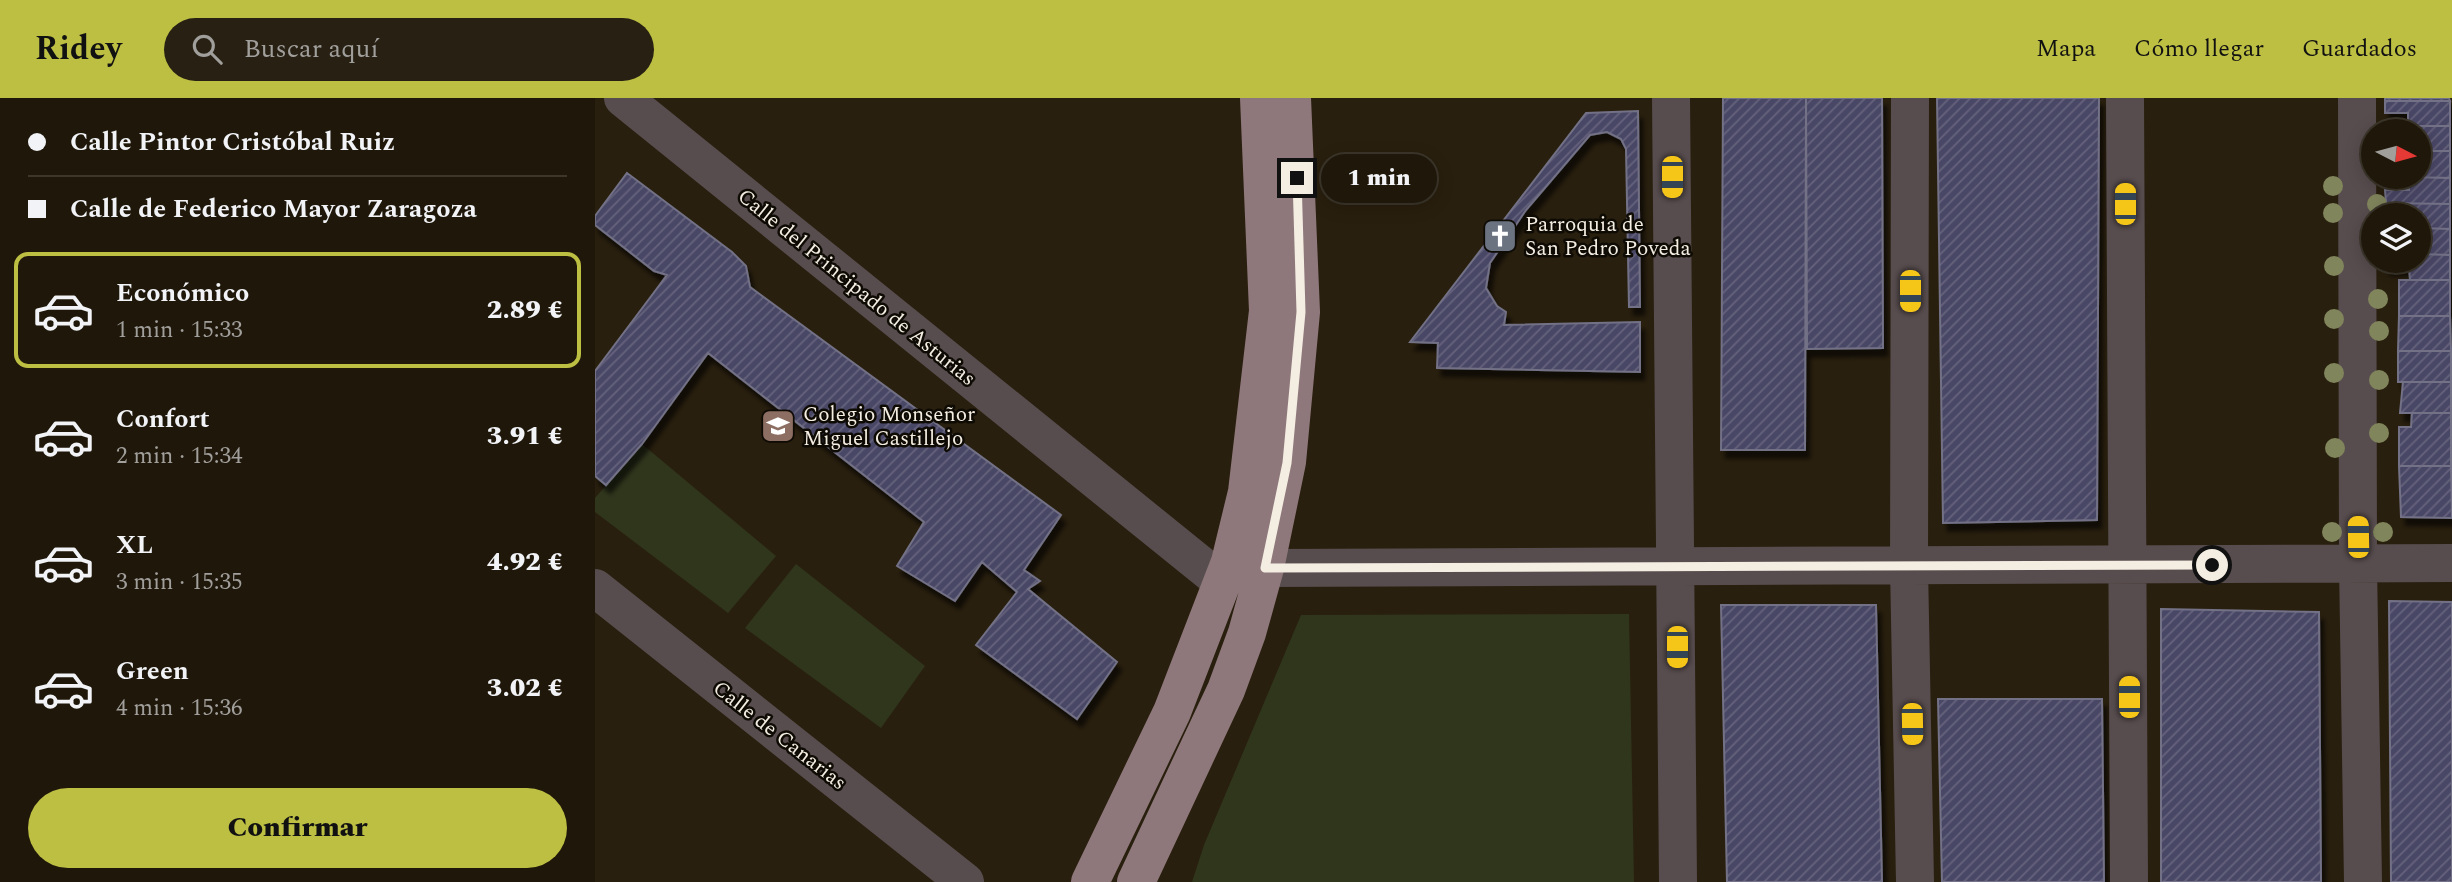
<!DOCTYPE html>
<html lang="es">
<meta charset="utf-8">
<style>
:root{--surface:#1f170a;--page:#272013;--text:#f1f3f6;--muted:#a19f9c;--line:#3c362b;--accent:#bdbf43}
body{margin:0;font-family:Spectral,serif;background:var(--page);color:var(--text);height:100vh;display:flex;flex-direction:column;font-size:26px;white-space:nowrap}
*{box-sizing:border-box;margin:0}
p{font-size:23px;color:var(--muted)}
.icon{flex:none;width:38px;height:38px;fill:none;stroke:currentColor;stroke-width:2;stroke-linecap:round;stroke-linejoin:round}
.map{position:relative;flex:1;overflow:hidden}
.drawer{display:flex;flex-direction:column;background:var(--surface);width:595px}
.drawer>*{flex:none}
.guide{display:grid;align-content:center;height:154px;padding:0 28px;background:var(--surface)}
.needle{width:46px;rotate:96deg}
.tools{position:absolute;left:1766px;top:21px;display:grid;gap:14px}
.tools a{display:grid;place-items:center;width:70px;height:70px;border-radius:50%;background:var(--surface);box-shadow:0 4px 18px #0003,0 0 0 2px var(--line);font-size:35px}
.end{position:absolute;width:32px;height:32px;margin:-16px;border:9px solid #f4ede2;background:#111;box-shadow:0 0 0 4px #111}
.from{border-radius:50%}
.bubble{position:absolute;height:49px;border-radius:24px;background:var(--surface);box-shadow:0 4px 18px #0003,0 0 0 2px var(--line);font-size:23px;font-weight:800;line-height:49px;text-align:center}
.car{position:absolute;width:21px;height:42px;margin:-21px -10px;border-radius:9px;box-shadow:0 0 5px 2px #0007;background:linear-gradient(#f5c518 24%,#345 0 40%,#f5c518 0 76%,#345 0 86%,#f5c518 0)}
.guide b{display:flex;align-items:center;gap:24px;height:66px;font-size:26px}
.guide b+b{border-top:2px solid var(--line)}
.guide i{width:18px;height:18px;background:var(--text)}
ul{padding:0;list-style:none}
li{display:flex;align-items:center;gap:21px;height:116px;margin:0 14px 10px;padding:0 14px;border:4px solid transparent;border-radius:14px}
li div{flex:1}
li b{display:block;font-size:26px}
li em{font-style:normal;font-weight:800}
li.current{border-color:var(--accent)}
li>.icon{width:63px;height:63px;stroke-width:1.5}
.action{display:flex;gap:14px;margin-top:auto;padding:14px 28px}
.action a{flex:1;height:80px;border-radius:42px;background:var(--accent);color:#111;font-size:28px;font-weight:800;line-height:80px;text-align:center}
header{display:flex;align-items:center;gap:42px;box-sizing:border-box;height:98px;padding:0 35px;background:var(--accent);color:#111}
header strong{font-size:33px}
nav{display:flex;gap:38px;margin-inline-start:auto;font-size:24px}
.search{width:490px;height:63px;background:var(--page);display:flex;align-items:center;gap:18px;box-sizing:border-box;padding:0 24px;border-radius:38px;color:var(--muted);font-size:26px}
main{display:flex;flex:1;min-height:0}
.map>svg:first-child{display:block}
.green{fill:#30361c}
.building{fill:url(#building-hatch);stroke:#727186;stroke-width:2;filter:url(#shadow)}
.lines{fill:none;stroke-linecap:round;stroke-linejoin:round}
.minor{stroke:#584d4e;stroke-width:38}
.major{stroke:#8f787b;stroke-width:38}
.tree{fill:#80855c}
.route{stroke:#f4ede2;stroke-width:9}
.labels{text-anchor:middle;stroke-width:5;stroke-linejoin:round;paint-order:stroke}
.poi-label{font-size:21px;fill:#f4ede2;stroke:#0e0a04;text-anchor:start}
.street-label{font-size:21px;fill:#f4ede2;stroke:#0e0a04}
</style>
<header>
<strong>Ridey</strong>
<div class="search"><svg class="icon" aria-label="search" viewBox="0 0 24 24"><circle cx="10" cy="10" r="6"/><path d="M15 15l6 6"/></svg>Buscar aquí</div>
<nav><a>Mapa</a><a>Cómo llegar</a><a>Guardados</a></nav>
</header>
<main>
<section class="drawer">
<div class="guide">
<b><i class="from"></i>Calle Pintor Cristóbal Ruiz</b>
<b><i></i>Calle de Federico Mayor Zaragoza</b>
</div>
<ul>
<li class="current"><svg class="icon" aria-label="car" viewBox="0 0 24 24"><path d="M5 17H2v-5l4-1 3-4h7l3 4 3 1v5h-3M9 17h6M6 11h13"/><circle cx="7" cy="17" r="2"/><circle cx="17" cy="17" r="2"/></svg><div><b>Económico</b><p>1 min · 15:33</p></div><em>2.89 €</em></li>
<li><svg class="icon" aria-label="car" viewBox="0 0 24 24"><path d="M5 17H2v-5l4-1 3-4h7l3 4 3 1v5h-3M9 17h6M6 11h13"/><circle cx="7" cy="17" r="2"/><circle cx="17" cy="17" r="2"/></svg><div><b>Confort</b><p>2 min · 15:34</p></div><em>3.91 €</em></li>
<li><svg class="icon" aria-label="car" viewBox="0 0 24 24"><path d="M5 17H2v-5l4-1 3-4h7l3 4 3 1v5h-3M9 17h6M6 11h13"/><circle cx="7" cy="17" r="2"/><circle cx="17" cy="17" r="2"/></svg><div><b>XL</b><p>3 min · 15:35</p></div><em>4.92 €</em></li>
<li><svg class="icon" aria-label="car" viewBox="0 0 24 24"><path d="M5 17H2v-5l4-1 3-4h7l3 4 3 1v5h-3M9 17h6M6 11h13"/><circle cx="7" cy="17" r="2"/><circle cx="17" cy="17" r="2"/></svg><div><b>Green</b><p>4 min · 15:36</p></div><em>3.02 €</em></li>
</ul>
<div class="action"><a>Confirmar</a></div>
</section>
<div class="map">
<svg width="1857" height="784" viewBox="0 0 1857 784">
<defs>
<pattern id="building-hatch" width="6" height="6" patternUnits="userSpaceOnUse" patternTransform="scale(1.75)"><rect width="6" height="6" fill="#4a4766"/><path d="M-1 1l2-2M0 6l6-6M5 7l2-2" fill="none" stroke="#65627c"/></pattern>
<filter id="shadow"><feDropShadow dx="4.5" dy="8" stdDeviation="2" flood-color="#0009"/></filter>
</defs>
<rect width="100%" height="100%" fill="#291f0e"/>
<path class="green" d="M47,346L181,458L133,515L0,414V400Z
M201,466L330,568L286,630L150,530Z
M1034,516L1039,784H597L609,747L706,517Z"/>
<path class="building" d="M1128,0H1211L1210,352H1126Z
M1211,0H1287L1288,250L1212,251Z
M1342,0H1504L1502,422L1348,425Z
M1790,0H1854L1855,3H1790Z
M1790,3H1855V28H1813V15H1790Z
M1043,13L1045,209H1034L1031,51L1026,41L1012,34L995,37L931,112L895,165L891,190L902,208L911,214L909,227L1045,224V274L842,270L843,245L815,244L991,15Z
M1813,28H1855V53H1824V33H1813Z
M1824,53H1855V80L1814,79H1824Z
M32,75L137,154L151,168L155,189L466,417L429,472L445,483L433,491L522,564L482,621L381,547L422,494L387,464L360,503L302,468L329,424L113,255L47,346L11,387L0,378V273L72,177L59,173L0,127V118Z
M1814,79L1855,80V106L1791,105L1790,92H1814Z
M1791,105L1855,106V131L1824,130V117H1791Z
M1824,130L1855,131V157L1824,156Z
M1824,156L1855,157V182H1815L1814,169H1791L1790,163H1824Z
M1804,182H1855V218H1804Z
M1804,218H1855L1856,253H1803Z
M1803,253H1856V284H1803Z
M1808,284H1856V315H1805Z
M1817,315H1856V368H1804V329H1816Z
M1804,368H1856L1857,420L1806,419Z
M1794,503L1857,504V784H1796Z
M1126,507H1281L1287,784H1132Z
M1566,511L1724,514L1726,784H1566Z
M1343,601H1507L1509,784H1347Z"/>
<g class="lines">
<path class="minor" d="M28,0L627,484
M1076,0L1083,784
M1315,0L1314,468L1320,784
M1530,0L1534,784
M1762,0L1763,466L1768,784
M670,470L1857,465
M0,490L370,784"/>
<path class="major" d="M495,784L577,614L635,464L652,394L673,213L664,0
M541,784L631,592L652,535L670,470L692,364L706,214L697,0"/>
</g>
<g class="tree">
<circle cx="1738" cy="88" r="10"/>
<circle cx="1782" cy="106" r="10"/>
<circle cx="1738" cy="115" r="10"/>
<circle cx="1739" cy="168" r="10"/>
<circle cx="1783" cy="201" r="10"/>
<circle cx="1739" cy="221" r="10"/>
<circle cx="1784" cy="233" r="10"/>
<circle cx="1739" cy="275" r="10"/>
<circle cx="1784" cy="282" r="10"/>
<circle cx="1784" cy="335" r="10"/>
<circle cx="1740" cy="350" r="10"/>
<circle cx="1737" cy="434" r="10"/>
<circle cx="1788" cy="434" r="10"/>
</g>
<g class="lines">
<path class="route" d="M702,80L706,214L692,365L670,470L1617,467"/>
</g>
<defs>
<g id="church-square" transform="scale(1.75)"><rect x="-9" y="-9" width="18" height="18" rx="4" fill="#6b7280" stroke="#0e0a04"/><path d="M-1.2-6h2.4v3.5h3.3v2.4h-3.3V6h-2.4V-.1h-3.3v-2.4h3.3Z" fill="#fff"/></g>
<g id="school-square" transform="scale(1.75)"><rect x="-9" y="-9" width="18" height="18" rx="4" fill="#8d6e63" stroke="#0e0a04"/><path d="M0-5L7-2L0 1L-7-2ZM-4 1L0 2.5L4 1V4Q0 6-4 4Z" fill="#fff"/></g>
</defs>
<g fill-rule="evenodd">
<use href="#church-square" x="905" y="138"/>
<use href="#school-square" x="183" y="328"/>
</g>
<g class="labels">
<g class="poi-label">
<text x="930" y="133">Parroquia de<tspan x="930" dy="24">San Pedro Poveda</tspan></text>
<text x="208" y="323">Colegio Monseñor<tspan x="208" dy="24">Miguel Castillejo</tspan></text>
</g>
<g class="street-label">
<text transform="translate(262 189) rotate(39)" y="7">Calle del Principado de Asturias</text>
<text transform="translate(185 637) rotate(38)" y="7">Calle de Canarias</text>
</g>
</g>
</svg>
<div class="tools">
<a><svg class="needle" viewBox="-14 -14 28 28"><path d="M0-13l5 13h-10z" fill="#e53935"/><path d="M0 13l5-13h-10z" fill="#a19f9c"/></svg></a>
<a><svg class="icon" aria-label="layers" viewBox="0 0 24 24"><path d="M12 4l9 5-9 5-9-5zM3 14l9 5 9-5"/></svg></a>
</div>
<i class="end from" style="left:1617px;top:467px"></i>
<i class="end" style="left:702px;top:80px"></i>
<div class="bubble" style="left:726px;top:56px;width:116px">1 min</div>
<i class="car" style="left:1077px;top:79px;rotate:180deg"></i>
<i class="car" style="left:1530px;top:106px;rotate:0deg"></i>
<i class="car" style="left:1315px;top:193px;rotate:180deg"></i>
<i class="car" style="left:1763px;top:439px;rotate:359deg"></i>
<i class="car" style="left:1082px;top:549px;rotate:180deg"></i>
<i class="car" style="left:1534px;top:599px;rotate:0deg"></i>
<i class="car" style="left:1317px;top:626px;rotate:179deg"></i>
</div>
</main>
